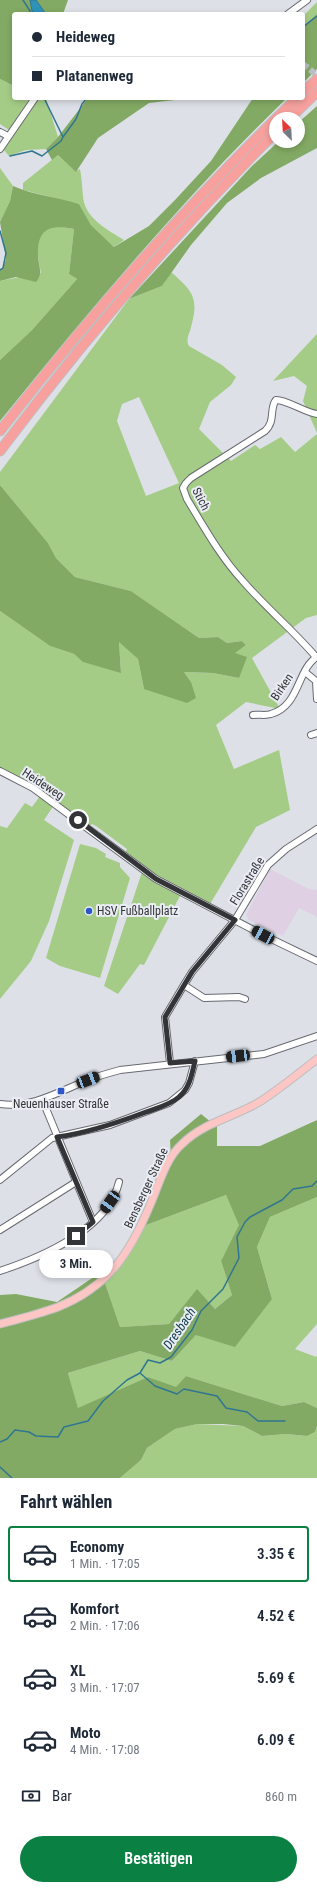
<!DOCTYPE html>
<html lang="de">
<meta charset="utf-8">
<style>
:root{--surface:#fff;--page:#f6f6f7;--text:#1f2937;--muted:#747a83;--line:#e0e1e3;--accent:#0b8043}
body{margin:0;font-family:"Roboto Condensed",sans-serif;background:var(--page);color:var(--text);height:100vh;display:flex;flex-direction:column;font-size:15px;white-space:nowrap}
*{box-sizing:border-box;margin:0}
p{font-size:13px;color:var(--muted)}
.icon{flex:none;width:22px;height:22px;fill:none;stroke:currentColor;stroke-width:2;stroke-linecap:round;stroke-linejoin:round}
.map{position:relative;height:1478px;overflow:hidden}
.drawer{display:flex;flex-direction:column;background:var(--surface);flex:1}
.drawer>*{flex:none}
.top-card{position:absolute;left:12px;top:12px;width:293px;height:88px;border-radius:4px;box-shadow:0 2px 6px #0003;display:grid;align-content:center;height:88px;padding:0 20px;background:var(--surface)}
.needle{width:26px;rotate:336deg}
.buttons{position:absolute;left:269px;top:112px;display:grid;gap:8px}
.buttons a{display:grid;place-items:center;width:36px;height:36px;border-radius:50%;background:var(--surface);box-shadow:0 2px 6px #0003;font-size:20px}
.end{position:absolute;width:18px;height:18px;margin:-9px;border:5px solid #333437;background:#fff;box-shadow:0 0 0 2px #fff}
.from{border-radius:50%}
.bubble{position:absolute;height:28px;border-radius:14px;background:var(--surface);box-shadow:0 2px 6px #0003;font-size:13px;font-weight:600;line-height:28px;text-align:center}
.car{position:absolute;width:12px;height:24px;margin:-12px -6px;border-radius:5px;box-shadow:0 0 3px 1px #0007;background:linear-gradient(#222 24%,#8ab4d8 0 40%,#222 0 76%,#8ab4d8 0 86%,#222 0)}
.top-card b{display:flex;align-items:center;gap:14px;height:38px;font-size:15px}
.top-card b+b{border-top:1px solid var(--line)}
.top-card i{width:10px;height:10px;background:var(--text)}
ul{padding:0;list-style:none}
li{display:flex;align-items:center;gap:12px;height:56px;margin:0 8px 6px;padding:0 12px;border:2px solid transparent;border-radius:4px}
li div{flex:1}
li b{display:block;font-size:15px}
li em{font-style:normal;font-weight:600}
li.active{border-color:var(--accent)}
li>.icon{width:36px;height:36px;stroke-width:1.5}
h2{padding:0 20px;font-size:18px;line-height:48px}
.pay{display:flex;align-items:center;gap:10px;height:44px;padding:0 20px;font-size:15px}
.pay p{margin-inline-start:auto}
.action{display:flex;gap:8px;margin-top:auto;padding:8px 20px}
.action a{flex:1;height:46px;border-radius:24px;background:var(--accent);color:#fff;font-size:16px;font-weight:600;line-height:46px;text-align:center}
.map>svg:first-child{display:block}
.education{fill:#e0d0e3}
.green{fill:#a4cc86;fill-rule:evenodd}
.forest{fill:#83aa64}
.water{fill:#2e93b8;stroke:#307691}
.lines{fill:none;stroke-linecap:round;stroke-linejoin:round}
.stream{stroke:#307691;stroke-width:1.5}
.minor-tunnel{stroke:#bbbec4;stroke-width:6;stroke-dasharray:6 3;stroke-linecap:butt}
.minor-casing{stroke:#676a70;stroke-width:8}
.major-casing{stroke:#bebebf;stroke-width:9}
.highway-casing{stroke:#bebebf;stroke-width:11}
.minor{stroke:#fff;stroke-width:6}
.major{stroke:#fbc6c4;stroke-width:7}
.highway{stroke:#f8a09d;stroke-width:9}
.route{stroke:#333437;stroke-width:5}
.poi-dot{fill:#2f56c6;stroke:#eaedf4;stroke-width:1.5}
.labels{text-anchor:middle;stroke-width:4;stroke-linejoin:round;paint-order:stroke}
.street-label{font-size:12px;fill:#333437;stroke:#eaedf4}
.poi-label{font-size:12px;fill:#333437;stroke:#eaedf4;text-anchor:start}
.water-label{font-size:13px;font-style:italic;fill:#174151;stroke:#eaedf4}
</style>
<div class="map">
<svg width="317" height="1478" viewBox="0 0 317 1478">
<rect width="100%" height="100%" fill="#dde0e7"/>
<path class="education" d="M270,869L309,889L317,890V919V917L299,908L283,936L249,920L246,915Z"/>
<path class="green" d="M317,2V14L303,26V16Z
M0,79L14,86V98H30L9,130L0,124Z
M39,98H46L58,137L46,149L26,150L9,156L3,149Z
M58,155L76,171L80,169C82,180 82,186 83,196C84,218 108,230 124,240L114,247L91,225L79,204L23,190V183Z
M0,168L13,186L10,201L0,222Z
M57,226L74,229L69,274L77,279L32,330L0,360V281L41,273C39,261 33,240 44,231C48,228 53,227 57,226Z
M171,272C195,293 199,299 190,331C188,336 186,341 189,346L222,365L236,377L231,385L210,402L199,429L231,461L255,445L260,449L281,437L295,452L317,434V615L306,618L252,658L280,709L246,702L216,725L234,769L279,750L290,810L256,827L210,904L146,870L125,853L127,849L96,826L92,824L89,826L0,768V611L50,646L74,654L84,662L121,672L119,641L138,659L144,689L191,682L184,672L213,673L239,678L234,653L246,645L242,641L227,643L218,637L199,638L131,591L75,577L56,558L48,543L0,485V472L129,299L162,286ZM139,397L179,483L146,496L117,421L122,404Z
M317,334V433L303,401L307,386L294,376L273,381Z
M40,796L54,805L44,820L74,840L49,921L31,961L0,999V826L7,828L25,803L32,807Z
M80,844L96,848L106,854L105,857L120,863V867L130,878L100,978L60,966L46,958Z
M142,872L181,894L144,965L140,964L118,994L104,986Z
M226,1195L240,1225L221,1261L232,1295L215,1309L197,1290L169,1324L120,1327L103,1279L141,1227Z
M317,1197V1324L295,1349L316,1357L317,1355V1408L304,1402L282,1406L186,1376L176,1388L148,1377L78,1409L68,1373L140,1351L172,1361L196,1335L272,1299L257,1247L270,1217Z
M197,1424L243,1426L262,1436L286,1434L307,1436L315,1432L317,1426V1478H120L141,1460L147,1448L175,1429Z"/>
<path class="forest" d="M0,0H68L63,14H14V86L0,79Z
M317,14V69L303,83V26Z
M88,98H192L149,103L98,138L76,172L58,155L52,160L46,149L58,137Z
M253,98H287C183,198 91,309 0,421V360L32,330L77,279L69,274L74,229C51,224 37,228 38,255C38,266 44,273 36,282L16,277L0,281V270L3,268L6,259L0,222L10,201L13,186C33,195 57,197 79,204L91,225L114,247L149,226L175,200L211,161Z
M317,106V148L261,178L227,203L191,245L162,286L129,299L251,167L279,141H298V123Z
M0,485L48,543L56,558L75,577L131,591L199,638L218,637L227,643L242,641L246,645L235,653L247,657L239,678L213,673L184,672L191,682L196,698L187,703L144,689L138,659L119,642L121,673L83,662L74,654L50,646L0,611Z
M201,1114L217,1127V1146H260L317,1120V1197L270,1217L257,1247L272,1299L235,1347L196,1335L172,1361L140,1351L68,1373L78,1408L148,1377L176,1387L186,1376L282,1406L304,1402L317,1408V1426L315,1432L307,1436L286,1434L262,1436L243,1426L223,1424H197L175,1429L147,1448L141,1460L120,1478H0V1295L16,1294L57,1302L101,1272L120,1327L169,1324L197,1289L215,1309L232,1295L221,1261L239,1225L226,1195L141,1227L171,1157L170,1140Z"/>
<path class="water" d="M30,0H36L46,14H36L32,11Z"/>
<g class="lines">
<path class="stream" d="M23,0L32,14
M303,27L317,16
M44,98L63,137
M10,156L32,151L42,156L61,141L63,137L76,119L82,104L87,98
M0,231L6,253L3,268L0,270
M140,1373L155,1386L177,1394L184,1389L217,1396L226,1408L247,1412L258,1421H285
M0,1442L7,1439L15,1430L29,1432L36,1436L58,1437L64,1427L88,1421L103,1401L127,1380L140,1373L148,1360L160,1363L171,1357L192,1330L201,1311L223,1289L239,1258L237,1237L245,1222L250,1217L282,1200L293,1189L312,1186L317,1181
M0,1467L12,1478"/>
<path class="minor-tunnel" d="M303,64L317,75"/>
<g class="minor-casing">
<path id="minor" d="M288,14L307,0
M0,132L8,136
M0,149L35,98
M316,657C293,630 265,607 242,580C220,556 204,527 187,499L183,488L186,483L191,478L265,431C276,421 269,408 276,400C285,399 306,413 317,414
M305,672L316,681L317,699
M253,715C259,714 265,716 271,714C300,706 297,669 317,657
M311,735L317,733
M0,771L33,788L156,879L263,935L317,961
M184,985L204,998L239,997L245,999
M170,1063L165,1017L184,985L192,972L235,920L268,865L286,849L317,829
M42,1099L93,1222
M0,1104C31,1109 60,1091 88,1080C98,1076 109,1073 120,1070L264,1054L317,1036
M0,1180L52,1138L110,1125L169,1103L185,1090L189,1083L195,1061
M0,1230L76,1182
M0,1271C42,1257 108,1229 119,1182"/>
</g>
<g class="major-casing">
<path id="major" d="M0,1324C19,1319 39,1314 58,1307C108,1287 130,1253 150,1205C159,1185 165,1159 182,1144C204,1122 235,1117 261,1101C281,1088 299,1073 317,1059"/>
</g>
<g class="highway-casing">
<path id="highway" d="M303,92L317,79
M289,119L317,92
M0,431C91,314 190,201 297,98
M0,451C85,338 176,232 276,132"/>
</g>
<use href="#minor" class="minor"/>
<use href="#major" class="major"/>
<use href="#highway" class="highway"/>
</g>
<g class="lines">
<path class="route" d="M76,1236L93,1222L57,1137C88,1133 117,1123 146,1112C157,1108 170,1105 179,1097C190,1088 192,1073 195,1061L170,1063L165,1017L192,972L235,920L156,879L78,820"/>
</g>
<g class="poi-dot">
<circle cx="89" cy="911" r="4"/>
<rect x="57" y="1087" width="8" height="8" rx="2"/>
</g>
<g class="labels">
<g class="street-label">
<text transform="translate(201 499) rotate(63)" y="4">Stich</text>
<text transform="translate(282 687) rotate(-56)" y="4">Birken</text>
<text transform="translate(43 784) rotate(33)" y="4">Heideweg</text>
<text transform="translate(247 881) rotate(-58)" y="4">Florastraße</text>
<text transform="translate(146 1188) rotate(-65)" y="4">Bensberger Straße</text>
</g>
<g class="poi-label">
<text x="97" y="915">HSV Fußballplatz</text>
<text x="61" y="1108" text-anchor="middle">Neuenhauser Straße</text>
</g>
<g class="water-label">
<text transform="translate(179 1328) rotate(-56)" y="5">Dresbach</text>
</g>
</g>
</svg>
<div class="buttons">
<a><svg class="needle" viewBox="-14 -14 28 28"><path d="M0-13l5 13h-10z" fill="#e53935"/><path d="M0 13l5-13h-10z" fill="#747a83"/></svg></a>
</div>
<i class="end from" style="left:78px;top:820px"></i>
<i class="end" style="left:76px;top:1236px"></i>
<div class="bubble" style="left:39px;top:1250px;width:74px">3 Min.</div>
<i class="car" style="left:263px;top:935px;rotate:298deg"></i>
<i class="car" style="left:238px;top:1056px;rotate:263deg"></i>
<i class="car" style="left:88px;top:1080px;rotate:69deg"></i>
<i class="car" style="left:110px;top:1202px;rotate:216deg"></i>
<div class="top-card">
<b><i class="from"></i>Heideweg</b>
<b><i></i>Platanenweg</b>
</div>
</div>
<section class="drawer">
<h2>Fahrt wählen</h2>
<ul>
<li class="active"><svg class="icon" aria-label="car" viewBox="0 0 24 24"><path d="M5 17H2v-5l4-1 3-4h7l3 4 3 1v5h-3M9 17h6M6 11h13"/><circle cx="7" cy="17" r="2"/><circle cx="17" cy="17" r="2"/></svg><div><b>Economy</b><p>1 Min. · 17:05</p></div><em>3.35 €</em></li>
<li><svg class="icon" aria-label="car" viewBox="0 0 24 24"><path d="M5 17H2v-5l4-1 3-4h7l3 4 3 1v5h-3M9 17h6M6 11h13"/><circle cx="7" cy="17" r="2"/><circle cx="17" cy="17" r="2"/></svg><div><b>Komfort</b><p>2 Min. · 17:06</p></div><em>4.52 €</em></li>
<li><svg class="icon" aria-label="car" viewBox="0 0 24 24"><path d="M5 17H2v-5l4-1 3-4h7l3 4 3 1v5h-3M9 17h6M6 11h13"/><circle cx="7" cy="17" r="2"/><circle cx="17" cy="17" r="2"/></svg><div><b>XL</b><p>3 Min. · 17:07</p></div><em>5.69 €</em></li>
<li><svg class="icon" aria-label="car" viewBox="0 0 24 24"><path d="M5 17H2v-5l4-1 3-4h7l3 4 3 1v5h-3M9 17h6M6 11h13"/><circle cx="7" cy="17" r="2"/><circle cx="17" cy="17" r="2"/></svg><div><b>Moto</b><p>4 Min. · 17:08</p></div><em>6.09 €</em></li>
</ul>
<div class="pay"><svg class="icon" aria-label="cash" viewBox="0 0 24 24"><path d="M3 7h18v10H3z"/><circle cx="12" cy="12" r="2"/></svg>Bar<p>860 m</p></div>
<div class="action"><a>Bestätigen</a></div>
</section>
